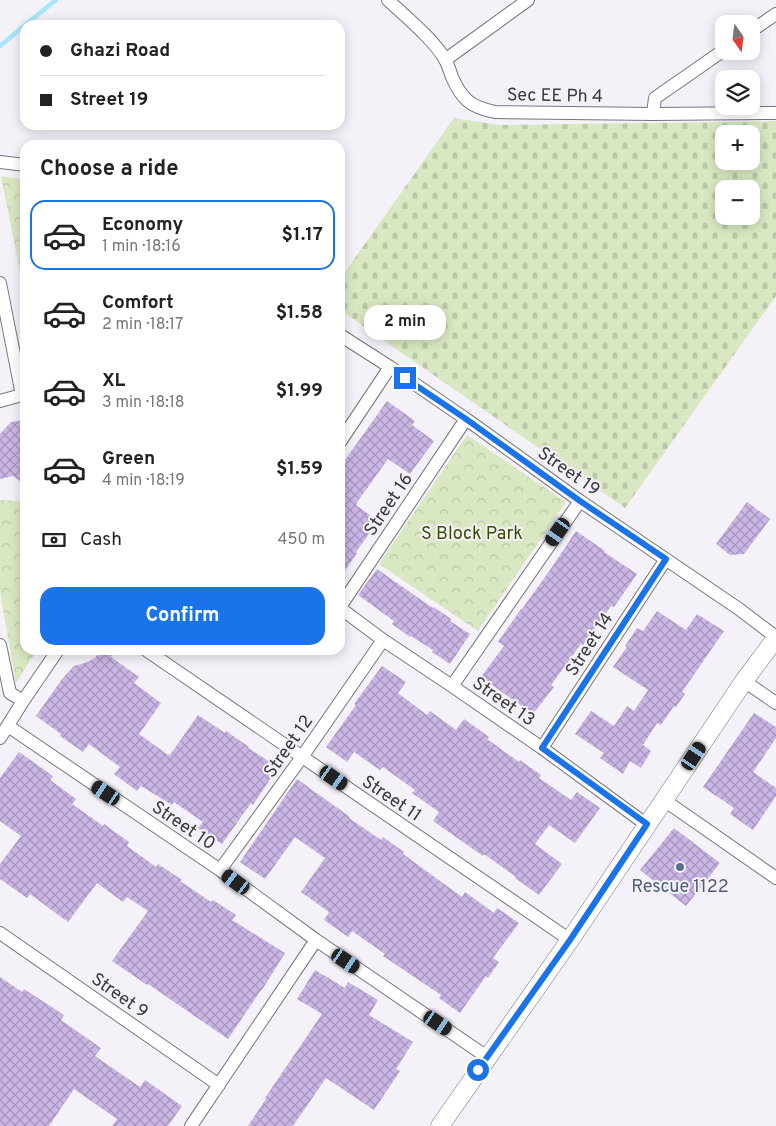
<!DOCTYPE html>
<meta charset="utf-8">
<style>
:root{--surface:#fff;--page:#f2f2f2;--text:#222;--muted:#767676;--line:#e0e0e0;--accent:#1a73e8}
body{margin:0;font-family:Overpass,sans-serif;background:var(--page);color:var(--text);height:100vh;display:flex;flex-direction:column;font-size:19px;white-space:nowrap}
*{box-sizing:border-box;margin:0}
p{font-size:16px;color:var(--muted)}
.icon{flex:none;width:28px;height:28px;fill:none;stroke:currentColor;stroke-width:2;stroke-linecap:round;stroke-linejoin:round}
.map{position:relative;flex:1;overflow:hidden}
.panel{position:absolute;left:20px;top:140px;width:325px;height:515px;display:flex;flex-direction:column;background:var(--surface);border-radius:15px;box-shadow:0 2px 12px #0003}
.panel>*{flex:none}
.banner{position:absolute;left:20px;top:20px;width:325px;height:110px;border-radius:15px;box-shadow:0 2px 12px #0003;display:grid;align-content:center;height:110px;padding:0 20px;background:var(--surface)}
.needle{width:32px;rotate:166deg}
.tools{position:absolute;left:715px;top:15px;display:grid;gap:10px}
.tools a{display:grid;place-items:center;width:45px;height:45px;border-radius:10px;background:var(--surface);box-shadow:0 2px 12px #0003;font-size:25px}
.end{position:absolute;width:22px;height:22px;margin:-11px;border:6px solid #1a73e8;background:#fff;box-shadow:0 0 0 2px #fff}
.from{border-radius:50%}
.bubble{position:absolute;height:35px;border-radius:15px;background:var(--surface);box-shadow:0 2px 12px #0003;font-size:16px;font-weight:700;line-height:35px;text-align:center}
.car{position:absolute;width:15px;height:30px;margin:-15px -8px;border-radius:6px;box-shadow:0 0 4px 1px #0007;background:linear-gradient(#222 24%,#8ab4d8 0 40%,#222 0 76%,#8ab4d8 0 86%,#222 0)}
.banner b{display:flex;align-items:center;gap:18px;height:48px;font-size:19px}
.banner b+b{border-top:1px solid var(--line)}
.banner i{width:12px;height:12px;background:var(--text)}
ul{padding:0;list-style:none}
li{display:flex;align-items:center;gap:15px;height:70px;margin:0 10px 8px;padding:0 10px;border:2px solid transparent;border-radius:15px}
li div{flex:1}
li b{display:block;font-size:19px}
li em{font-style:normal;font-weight:700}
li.active{border-color:var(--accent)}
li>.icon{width:45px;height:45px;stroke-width:1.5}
h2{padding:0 20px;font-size:22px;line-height:60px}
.pay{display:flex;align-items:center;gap:12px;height:55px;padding:0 20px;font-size:19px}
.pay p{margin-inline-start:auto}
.button{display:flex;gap:10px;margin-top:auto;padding:10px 20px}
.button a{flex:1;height:58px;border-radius:15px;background:var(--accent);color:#fff;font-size:20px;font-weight:700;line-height:58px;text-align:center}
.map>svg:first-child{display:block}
.cemetery{fill:url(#cemetery-stones);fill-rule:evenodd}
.park{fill:url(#park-crowns)}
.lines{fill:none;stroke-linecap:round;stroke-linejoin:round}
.stream{stroke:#a6e6f6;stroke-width:4.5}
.building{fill:url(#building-cross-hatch)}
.minor-casing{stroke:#77757b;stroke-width:14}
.secondary-casing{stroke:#77757b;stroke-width:19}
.minor{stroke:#fff;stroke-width:12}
.secondary{stroke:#fff;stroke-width:18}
.route{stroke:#1a73e8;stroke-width:6}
.service-dot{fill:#5c6f8a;stroke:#f4f1f8;stroke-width:2}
.labels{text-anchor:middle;stroke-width:4;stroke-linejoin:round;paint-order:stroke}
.street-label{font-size:18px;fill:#3b3a3d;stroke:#f4f1f8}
.park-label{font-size:18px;fill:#394d00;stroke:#f4f1f8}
.service-label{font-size:18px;fill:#4e5e75;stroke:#f4f1f8}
</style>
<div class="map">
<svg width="776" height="1126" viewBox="0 0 776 1126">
<defs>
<pattern id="cemetery-stones" width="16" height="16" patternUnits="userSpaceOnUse" patternTransform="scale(1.25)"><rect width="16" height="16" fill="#d9e8c2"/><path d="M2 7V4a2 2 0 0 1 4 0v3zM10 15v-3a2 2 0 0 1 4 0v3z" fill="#bbc8a8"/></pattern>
<pattern id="park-crowns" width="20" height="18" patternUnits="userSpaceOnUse" patternTransform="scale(1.25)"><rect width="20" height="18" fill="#d9e8c2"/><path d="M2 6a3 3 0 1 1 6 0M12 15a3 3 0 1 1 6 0" fill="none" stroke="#bbc8a8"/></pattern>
<pattern id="building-cross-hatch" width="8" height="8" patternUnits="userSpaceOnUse" patternTransform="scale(1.25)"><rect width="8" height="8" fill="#cab6e5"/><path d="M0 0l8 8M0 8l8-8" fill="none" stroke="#a595bb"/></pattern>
</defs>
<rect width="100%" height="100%" fill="#f4f1f8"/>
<path class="cemetery" d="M454,118L500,125L776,121V296L625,508L340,310V279ZM724,134H751V161H724ZM724,189H751V216H724Z"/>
<path class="park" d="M1,176L25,180V297Z
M467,435L566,502L478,631L379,564Z
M0,500L25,501V650H37L16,683L0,592Z"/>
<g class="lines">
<path class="stream" d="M25,25L56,0
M0,46L25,25"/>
</g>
<path class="building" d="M387,401L415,421L412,425L434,441L410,474L388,459L358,501L356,505L378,521L356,552L357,553L340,578V467Z
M25,420V485L13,476L0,479V434L11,422Z
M747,502L770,519L744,554L730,555L716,544Z
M576,531L605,551L604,552L637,574L614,607L611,606L583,645L581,644L551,685L554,687L533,714L481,677L504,646L498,642L521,609H522L550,570Z
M377,569L414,595L433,608L434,607L451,619L450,621L470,634L450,664L432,652L433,650L411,636L410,637L392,624L394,621L358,595Z
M657,611L686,630L697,614L724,631L682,692L685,694L676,707L674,706L661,725L657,723L643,745L651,751L641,768L630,761L623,774L600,758L604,753L575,734L591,711L614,726L627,706L634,711L648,690L613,667L627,647L625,646L637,628L643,631Z
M100,650H105L114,653L111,657L139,677L134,683L161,703L139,734L168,755L169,754L170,755L198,715L225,733L226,731L249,747L248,748L278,767L253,805L251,803L222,844L198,828L203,822L174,802L172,805L141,786L137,791L114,774L120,767L89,744L83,752L60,736L61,734L36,716L62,679L74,666L88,662L96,657Z
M382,666L406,682L398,693L427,715L430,711L456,730L464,719L489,737L487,739L519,762L520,760L541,775L539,778L571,800L577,792L600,808L575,843L549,825L535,844L562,864L539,895L515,878L516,877L484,854L483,856L433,821L439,812L412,793L415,790L383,767L380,770L354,752L347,762L326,747L356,705L354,704Z
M754,713L776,727V738L753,772L776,788V796L753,830L730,814L734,808L703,787Z
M19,752L53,776L50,780L76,799L72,804L103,826L104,824L129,842L127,846L156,867L158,864L182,880L180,881L211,902L213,900L236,915L232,920L285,953L262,990H261L228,1039L148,984L147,985L112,961L148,911L127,897L123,902L97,883L68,922L30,894L27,898L0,879V864L21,836L0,821V778Z
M297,779L350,817L349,818L381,840L383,837L404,852L403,854L462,897L465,892L494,913L497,908L519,923L493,958L499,962L488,978L486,976L460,1013L439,998L441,995L383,956L385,954L352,931L348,937L324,920L329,912L301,892L325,858L295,837L265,879L240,862Z
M674,828L720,863L686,906L640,870Z
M315,970L345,988L348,982L378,1000L369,1015L413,1042L396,1069L400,1071L374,1110L326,1078L293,1126H248L266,1099L265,1098L322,1014L297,999Z
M0,977L22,992L24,989L64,1015L61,1020L101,1048L95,1056L140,1087L145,1080L182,1106L168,1126H112L117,1119L74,1089L49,1126H0Z"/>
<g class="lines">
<g class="minor-casing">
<path id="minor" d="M388,0C407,18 431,37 445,59C448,65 450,71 452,77C462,100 471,107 495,112L653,114L776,113
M751,31L776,14
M445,60L528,0
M653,114L655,98L724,50
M0,162L25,165
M0,283L22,395
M340,335L390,367L466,419L580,501L739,609L776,637
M0,401L22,395
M340,442L390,367
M340,607L466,419
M340,608L383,640L452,686L542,748L647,825
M0,645L10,693L23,701
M146,650L570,940
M744,681L776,703
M452,686L580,501
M8,726L220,870L316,940L487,1057
M0,738L23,701L58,650
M542,748L666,559
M664,800L776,878
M220,870L302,757L383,640
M0,933L219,1085
M191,1126L316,940"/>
</g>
<g class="secondary-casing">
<path id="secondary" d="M440,1126L570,940L744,681L776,638"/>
</g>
<use href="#minor" class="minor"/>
<use href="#secondary" class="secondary"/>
</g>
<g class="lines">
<path class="route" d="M405,378L466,419L580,501L666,559L542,748L647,824L570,940L478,1070"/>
</g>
<circle class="service-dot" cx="680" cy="867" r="5"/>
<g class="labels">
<g class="street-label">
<text transform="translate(555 95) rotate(1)" y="6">Sec EE Ph 4</text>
<text transform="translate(569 471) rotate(35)" y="6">Street 19</text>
<text transform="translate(388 504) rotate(-56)" y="6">Street 16</text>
<text transform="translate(589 644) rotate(-57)" y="6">Street 14</text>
<text transform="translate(504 701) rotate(35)" y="6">Street 13</text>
<text transform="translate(288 746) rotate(-55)" y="6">Street 12</text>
<text transform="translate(392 798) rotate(34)" y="6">Street 11</text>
<text transform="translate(184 825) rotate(34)" y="6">Street 10</text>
<text transform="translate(120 995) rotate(35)" y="6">Street 9</text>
</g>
<g class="park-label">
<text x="472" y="539">S Block Park</text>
</g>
<g class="service-label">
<text x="680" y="892">Rescue 1122</text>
</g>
</g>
</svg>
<div class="tools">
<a><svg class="needle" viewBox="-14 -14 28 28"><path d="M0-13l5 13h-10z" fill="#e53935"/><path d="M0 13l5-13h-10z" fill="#767676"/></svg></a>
<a><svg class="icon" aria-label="layers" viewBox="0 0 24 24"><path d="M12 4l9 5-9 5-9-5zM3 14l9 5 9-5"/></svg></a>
<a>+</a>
<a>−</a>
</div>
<i class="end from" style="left:478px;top:1070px"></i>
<i class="end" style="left:405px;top:378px"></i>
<div class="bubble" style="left:364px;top:305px;width:82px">2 min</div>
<i class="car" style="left:558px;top:532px;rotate:215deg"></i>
<i class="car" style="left:694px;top:756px;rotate:34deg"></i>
<i class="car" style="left:334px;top:778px;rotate:125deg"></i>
<i class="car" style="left:106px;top:793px;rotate:304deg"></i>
<i class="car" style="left:236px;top:882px;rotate:306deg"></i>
<i class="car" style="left:346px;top:961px;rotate:124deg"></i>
<i class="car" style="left:438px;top:1023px;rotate:124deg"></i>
<div class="banner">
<b><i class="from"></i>Ghazi Road</b>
<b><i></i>Street 19</b>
</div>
<section class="panel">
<h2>Choose a ride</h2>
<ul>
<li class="active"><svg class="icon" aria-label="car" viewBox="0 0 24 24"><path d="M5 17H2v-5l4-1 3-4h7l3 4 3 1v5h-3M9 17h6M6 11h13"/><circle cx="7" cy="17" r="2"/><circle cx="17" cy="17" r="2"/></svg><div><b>Economy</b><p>1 min · 18:16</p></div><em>$1.17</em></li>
<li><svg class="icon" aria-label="car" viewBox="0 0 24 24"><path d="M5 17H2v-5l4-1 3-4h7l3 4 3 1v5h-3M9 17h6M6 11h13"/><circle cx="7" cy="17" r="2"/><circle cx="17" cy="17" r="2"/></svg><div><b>Comfort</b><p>2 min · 18:17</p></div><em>$1.58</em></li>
<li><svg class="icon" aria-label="car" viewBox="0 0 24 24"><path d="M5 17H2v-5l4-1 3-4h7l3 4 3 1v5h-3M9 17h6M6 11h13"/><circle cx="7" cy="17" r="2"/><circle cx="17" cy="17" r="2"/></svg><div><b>XL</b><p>3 min · 18:18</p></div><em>$1.99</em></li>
<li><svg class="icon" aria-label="car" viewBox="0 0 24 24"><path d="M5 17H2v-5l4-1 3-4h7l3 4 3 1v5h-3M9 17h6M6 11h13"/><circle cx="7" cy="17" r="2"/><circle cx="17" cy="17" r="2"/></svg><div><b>Green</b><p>4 min · 18:19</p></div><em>$1.59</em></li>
</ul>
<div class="pay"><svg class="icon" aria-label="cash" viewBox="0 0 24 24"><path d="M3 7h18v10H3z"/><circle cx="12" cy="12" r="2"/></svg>Cash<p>450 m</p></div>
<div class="button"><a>Confirm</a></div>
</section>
</div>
